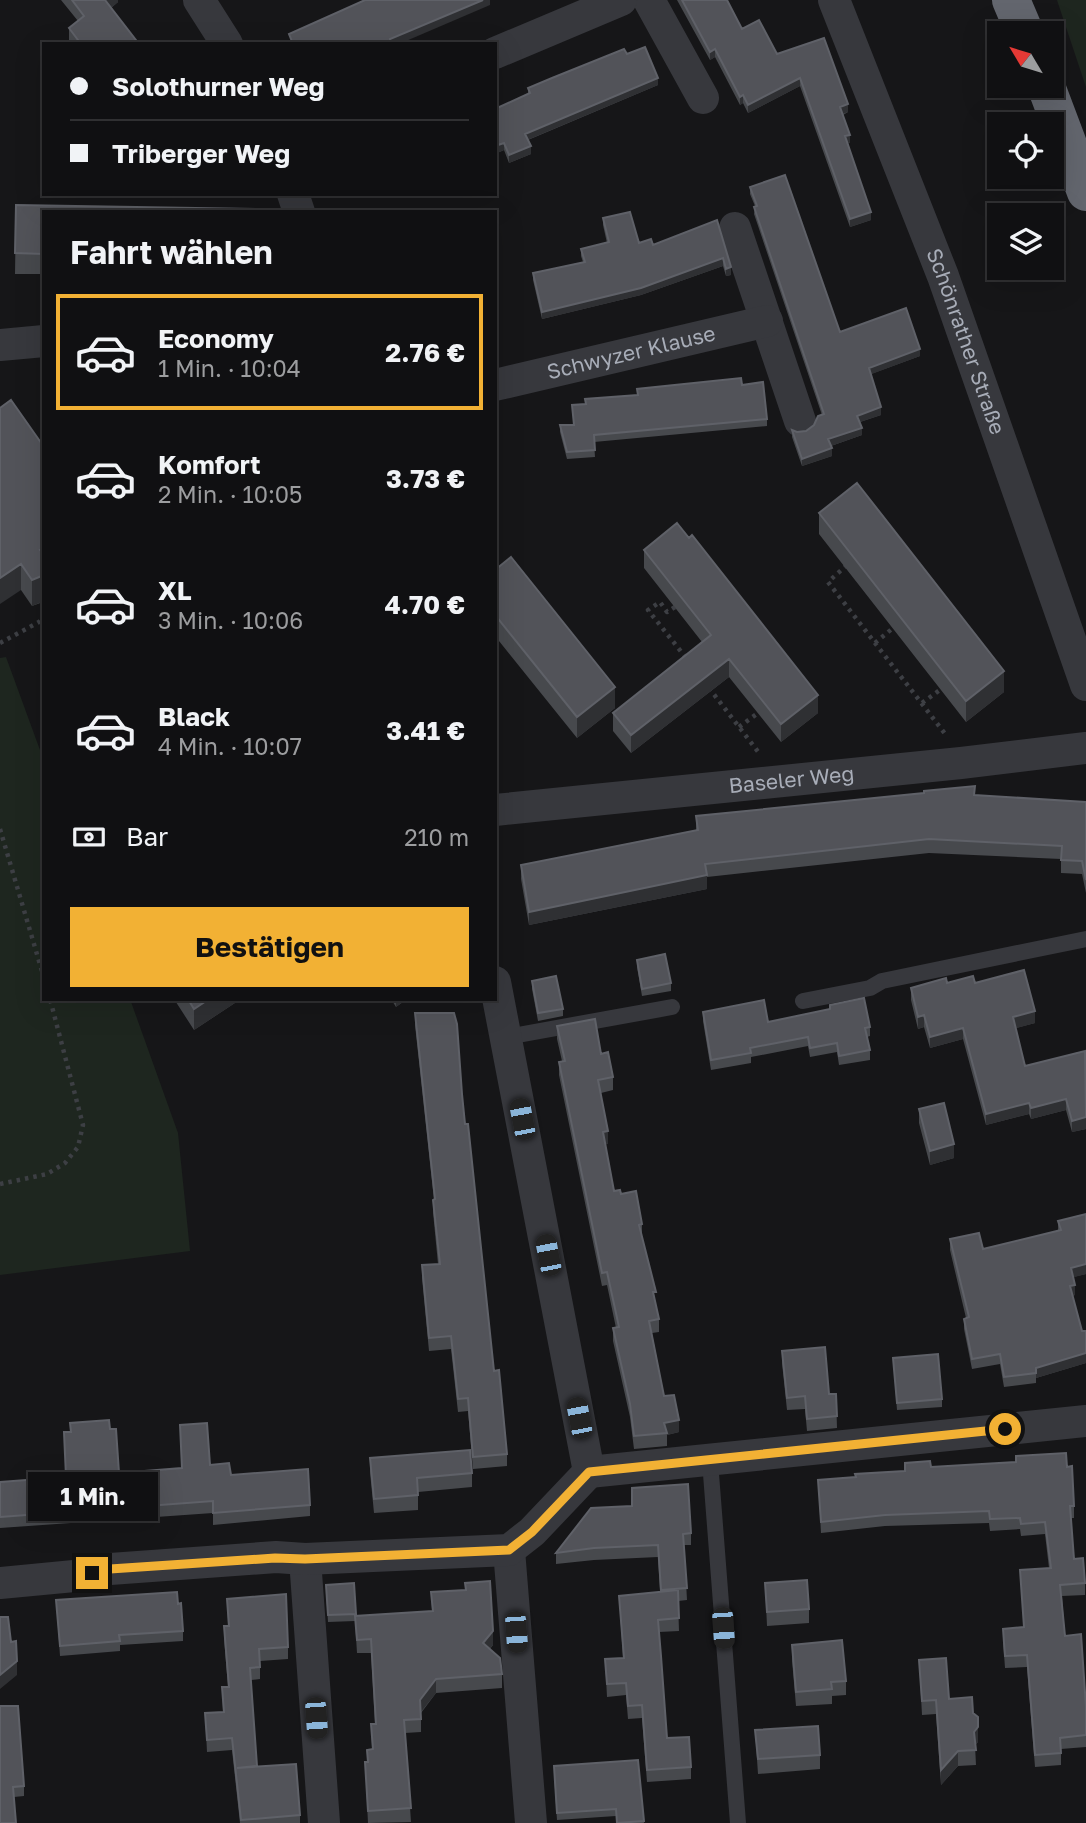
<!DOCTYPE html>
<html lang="de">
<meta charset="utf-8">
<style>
:root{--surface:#101012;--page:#19191b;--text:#f1f3f6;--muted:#9c9d9f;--line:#303032;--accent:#f2b134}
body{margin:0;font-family:"Golos Text",sans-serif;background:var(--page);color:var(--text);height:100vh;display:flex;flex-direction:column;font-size:26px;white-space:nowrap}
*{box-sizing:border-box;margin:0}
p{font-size:23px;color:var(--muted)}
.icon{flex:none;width:38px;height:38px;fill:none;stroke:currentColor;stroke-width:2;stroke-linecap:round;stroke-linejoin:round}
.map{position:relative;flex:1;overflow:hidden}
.details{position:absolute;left:42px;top:210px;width:455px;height:791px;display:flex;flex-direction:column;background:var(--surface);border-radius:0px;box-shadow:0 7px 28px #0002,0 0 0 2px var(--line)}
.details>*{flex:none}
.hud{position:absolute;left:42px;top:42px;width:455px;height:154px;border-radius:0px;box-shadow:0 7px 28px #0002,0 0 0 2px var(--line);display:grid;align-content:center;height:154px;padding:0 28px;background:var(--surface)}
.needle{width:46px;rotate:308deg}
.tools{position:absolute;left:987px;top:21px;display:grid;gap:14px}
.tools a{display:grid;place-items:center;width:77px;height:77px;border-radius:0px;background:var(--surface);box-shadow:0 7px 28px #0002,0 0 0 2px var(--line);font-size:35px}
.end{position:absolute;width:32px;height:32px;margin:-16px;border:9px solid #f2b134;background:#111;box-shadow:0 0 0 4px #111}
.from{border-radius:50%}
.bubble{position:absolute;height:49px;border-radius:0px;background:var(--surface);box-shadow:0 7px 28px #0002,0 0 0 2px var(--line);font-size:23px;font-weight:700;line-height:49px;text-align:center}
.car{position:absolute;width:21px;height:42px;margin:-21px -10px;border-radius:9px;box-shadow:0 0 5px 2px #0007;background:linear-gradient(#222 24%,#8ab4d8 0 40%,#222 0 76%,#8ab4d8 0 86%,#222 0)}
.hud b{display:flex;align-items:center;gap:24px;height:66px;font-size:26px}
.hud b+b{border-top:2px solid var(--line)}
.hud i{width:18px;height:18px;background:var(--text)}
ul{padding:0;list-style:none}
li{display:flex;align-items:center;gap:21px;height:116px;margin:0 14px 10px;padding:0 14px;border:4px solid transparent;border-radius:0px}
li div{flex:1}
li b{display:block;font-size:26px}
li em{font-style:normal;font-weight:700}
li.on{border-color:var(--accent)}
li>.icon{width:63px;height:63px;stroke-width:1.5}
h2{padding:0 28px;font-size:32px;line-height:84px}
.pay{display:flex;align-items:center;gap:18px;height:77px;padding:0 28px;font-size:26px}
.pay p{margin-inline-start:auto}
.action{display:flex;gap:14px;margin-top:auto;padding:14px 28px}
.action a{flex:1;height:80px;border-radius:0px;background:var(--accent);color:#111;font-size:28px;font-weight:700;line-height:80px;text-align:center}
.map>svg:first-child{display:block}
.green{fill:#1e261f}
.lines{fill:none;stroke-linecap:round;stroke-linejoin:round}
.path{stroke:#3d3f44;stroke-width:4.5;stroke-dasharray:3.5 5;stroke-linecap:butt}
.lane{stroke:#37383d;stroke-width:16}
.street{stroke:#37383d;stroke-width:32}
.highway{stroke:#63666e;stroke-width:38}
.wall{fill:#47494d}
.shaded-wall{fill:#2f3033}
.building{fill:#525359;stroke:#5f6168;stroke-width:2}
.route{stroke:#f2b134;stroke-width:9}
.labels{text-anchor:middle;stroke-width:6;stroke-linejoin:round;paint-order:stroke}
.street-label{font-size:21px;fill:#a8adb8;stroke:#111113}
</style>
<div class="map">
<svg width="1086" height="1823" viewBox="0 0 1086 1823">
<rect width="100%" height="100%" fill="#161618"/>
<path class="green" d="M1057,0H1086V87Z
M6,657L44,761V999H130L178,1133L190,1251L0,1275V658Z"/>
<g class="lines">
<path class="path" d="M847,565L828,582L946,735
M675,607L667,612L660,602L648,610L687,659
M0,643L39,622L44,616
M875,643L893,628
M709,688L759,753
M922,703L944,687
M739,727L758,713
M0,829L44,978
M0,1184L47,1174L65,1163L78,1147L83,1125L50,999"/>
<path class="lane" d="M803,1001L870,988L882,981L1086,939
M507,1037L672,1007
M710,1461L738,1823"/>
<g class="street">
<path d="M199,0L227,44"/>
<path d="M649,0L703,98"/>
<path id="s1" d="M834,0L943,276L1086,685"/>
<path d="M495,53L621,0"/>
<path d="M293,194L299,212"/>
<path d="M735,228L800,421"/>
<path d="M0,345L44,341"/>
<path id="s2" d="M495,385L767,321"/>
<path id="s3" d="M495,810L961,763L1086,748"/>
<path d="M589,1472L1086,1421"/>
<path d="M509,1550L531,1823"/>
<path d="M305,1559L324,1823"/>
<path d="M0,1583L74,1576L110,1569L276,1557L305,1559L509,1550L532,1532L589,1472L495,982"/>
</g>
<path class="highway" d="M1011,0L1025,33
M1046,86L1086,192"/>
</g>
<path class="wall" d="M61,0H118V2L111,8L139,44H70L69,42V28L78,21Z
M677,0H727L742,29L777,54L848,112L843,115L850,143H848L871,220L850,227L800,86L748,113L743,103L740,105L715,57L710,60Z
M627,54L658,85L528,140L531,154L509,163L504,150L495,154V109L528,94V88Z
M750,187L840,332L920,356L871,374L881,415L860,422L862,435L831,446L832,456L802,466L792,437V430L797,432L806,431L814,425L822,415L754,214L755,206L750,194Z
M16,205L44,212V274H15Z
M603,218L639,243L653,245L717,220L731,275L726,276L723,266L641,295L542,319L533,280V273L583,262L581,256V249L607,243L603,225Z
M742,385L767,419V426L594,442L595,457L567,459L560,432V425H573L586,404L637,395V389Z
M0,408L43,602L32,606L21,590Z
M819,513L1004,692L966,722L819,534Z
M644,550L818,713L781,742L729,677L631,753L613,731V713L702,642L644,568Z
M495,570L615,708L577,738L495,636Z
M975,795L1086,802V893L1082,874L1061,873V859L929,853L707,877V889L529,925L521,879V865L696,830V816Z
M637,960L671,983V991L642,996L637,967Z
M532,981L563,1009V1016L538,1021L532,989Z
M947,983H975L1035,1023L1016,1028L1025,1066L1086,1054V1129L1072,1132L1066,1110L1031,1119L1029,1114L986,1125L963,1039L930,1048L924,1027L918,1029L911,1000V988Z
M174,999H241L194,1030Z
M391,999H407L396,1007Z
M703,1012L768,1022L870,1027V1036L867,1037L870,1050V1060L839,1065L837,1052L810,1057L808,1046L751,1057V1063L711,1070L703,1021Z
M415,1013L462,1094L494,1371L507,1454V1466L473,1469L468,1411L458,1412L451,1349L429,1351L422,1278V1265L438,1264L433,1212V1200H434L415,1025Z
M557,1026L601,1054L613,1077V1090L601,1093L608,1144H605L614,1191L621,1194L642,1224V1237L659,1319V1332L652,1333L664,1396L679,1432L667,1435V1446L634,1449L630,1417L613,1341V1328H616L607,1285L602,1286L559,1075V1062L562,1061L557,1039Z
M919,1109L954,1158L930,1165L919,1123Z
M1086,1214V1274L1073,1277L1075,1295L1072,1296L1082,1331H1086V1363L1036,1378V1383L1004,1387L1000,1364L972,1369L964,1329V1319L966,1318L950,1250V1239L983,1249L1058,1231V1221Z
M782,1351L829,1394H836L837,1428L807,1431L805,1409L787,1410L782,1363Z
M893,1358L942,1399V1407L897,1410Z
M180,1425L210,1465L231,1475L310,1505V1516L213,1525V1513L0,1528V1482L66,1477L64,1432L110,1429L119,1473L182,1469Z
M370,1458L472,1473V1487L418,1492V1510L374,1513L370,1472Z
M931,1467H1067L1074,1506V1518H1071L1074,1559L1085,1583V1595L1062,1596L1065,1636L1086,1707V1747L1061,1749V1765L1035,1767L1027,1667L1005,1668L1003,1640V1629L1024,1627L1020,1570L1049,1568L1045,1534L1021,1536L1020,1529L990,1531L989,1523L885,1526L821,1533L818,1480L855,1478Z
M632,1506L691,1533V1545H684L687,1600L678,1601L679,1631L659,1632L667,1738L691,1767V1779L647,1782L642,1718L628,1719L626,1695L607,1697L605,1659L623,1658L619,1596L660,1592L658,1557L594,1560L556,1564V1553Z
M354,1583L356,1616L432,1611L431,1592L465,1590V1583L493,1645L490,1649L502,1674V1688L436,1693L421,1713V1732L405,1733L411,1822L368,1823L365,1762H367V1750L372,1749L371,1724H375L371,1653H357L355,1621L328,1622L326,1592Z
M765,1583L809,1609V1623L767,1626Z
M227,1599L288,1647V1659L260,1661V1679L251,1680L257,1767L300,1815V1823H240L232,1750L207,1752L205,1713L223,1712L222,1687H228L224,1638V1626H228Z
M56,1600L178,1604L183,1631V1641L120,1645V1651L60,1656Z
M792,1645L846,1681V1695L832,1696V1704L796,1706L792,1660Z
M919,1660L949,1699L973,1713L978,1742L975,1745L976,1765L958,1766L941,1785L936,1714L922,1715Z
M0,1706L24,1786V1796L14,1797Z
M755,1730L820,1755V1769L758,1774Z
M638,1760L644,1823H616V1816L557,1820L554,1774Z"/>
<path class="shaded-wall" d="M105,0H118V2L105,13Z
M483,0H490V5L399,44H390V39Z
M715,49V57L710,60V52Z
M658,78V85L525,141V134Z
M800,78V86L748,113V105Z
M743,95V103L740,105V97Z
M848,104V112L840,115V107Z
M850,135V143L845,144V136Z
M504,143V150L495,154V146Z
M531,146V154L509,163V155Z
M344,194H353L344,198Z
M871,212V220L850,227V219Z
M723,258V266L641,295L542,319V312Z
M731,267V275L726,276V269Z
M920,349V356L869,375V368Z
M881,407V415L857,423V416Z
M862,428V435L828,447V439Z
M832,448V456L802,466V459Z
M21,564V590L0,604V578Z
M44,575V601L32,606V580Z
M729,659V677L631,753V735Z
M1004,671V692L966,722V701Z
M615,687V708L577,738V717Z
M818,695V713L781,742V724Z
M707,875V889L529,925V912Z
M209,999H241L194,1030V1009Z
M396,999H407L396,1007Z
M1035,1011V1023L1013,1029V1017Z
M924,1015V1027L918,1029V1017Z
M963,1028V1039L930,1048V1037Z
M1066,1099V1110L1031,1119V1108Z
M1029,1103V1114L986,1125V1114Z
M1086,1117V1129L1072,1132V1121Z
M608,1131V1144L603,1145V1132Z
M954,1144V1158L930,1165V1151Z
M1086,1264V1274L1071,1278V1268Z
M1075,1285V1295L1070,1296V1286Z
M1086,1353V1363L1036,1378V1368Z
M679,1420V1432L667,1435L664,1423Z
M493,1631V1645L483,1656V1643Z
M17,1661V1675L0,1689V1675Z
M436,1679V1693L420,1713V1700Z
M978,1727V1742L974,1747V1732Z
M958,1751V1766L941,1785V1770Z"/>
<path class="building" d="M72,0H105L139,44H81L69,28L84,16Z
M365,0H483L390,39L392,44H293L289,34Z
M682,0H727L742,29L759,20L777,54L824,38L848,104L840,107L850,135L845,136L871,212L850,219L800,78L748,105L743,95L740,97L715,49L710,52Z
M645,47L658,78L525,134L531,146L509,155L504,143L495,146V109L530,93L528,88L552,78L624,49L627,54Z
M785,175L840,332L906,308L920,349L869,368L881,407L857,416L862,428L828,439L832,448L802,459L792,430L797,432L806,431L814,425L818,416L824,414L754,207L757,206L750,187Z
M16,205L256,209V212H44V254L15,253Z
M630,212L639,243L651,239L653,245L717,220L731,267L726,269L723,258L641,288L542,312L533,273L585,262L581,249L609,242L603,218Z
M741,378L742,385L763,382L767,419L594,435L595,450L567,452L560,425H574L572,405L586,404L585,399L638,395L637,389Z
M11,400L44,447V547L40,550L44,555V575L32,580L21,564L0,578V408Z
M857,483L1004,671L966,701L819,513Z
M677,523L689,538L692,535L818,695L781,724L729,659L631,735L613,713L711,635L644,550Z
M511,557L615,687L577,717L495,615V570Z
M975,786L974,795L1086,802V880L1082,861L1061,860L1062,846L929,839L705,864L707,875L529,912L521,865L698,830L696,816L924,793V791Z
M665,954L671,983L642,989L637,960Z
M1024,970L1035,1011L1013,1017L1025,1066L1085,1051L1086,1117L1072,1121L1066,1099L1031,1108L1029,1103L986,1114L963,1028L930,1037L924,1015L918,1017L911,988L946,978L947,983L973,976L975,983Z
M556,976L563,1009L538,1013L532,981Z
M864,998L870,1027L865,1028L870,1050L839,1056L837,1043L810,1048L808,1037L750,1048L751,1053L711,1060L703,1012L764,1000L768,1022L830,1009V1005Z
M188,999H209L194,1009Z
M415,1013H454L457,1024L462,1094L465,1124H468L494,1371L499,1370L507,1454L473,1457L468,1398L458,1399L451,1336L429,1338L422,1265L440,1264L433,1200L435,1199Z
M595,1019L601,1054L608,1052L613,1077L598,1080L608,1131L603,1132L614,1191L620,1190L621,1194L636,1191L642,1224L639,1225L656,1292H653L659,1319L649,1321L664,1396L674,1395L679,1420L664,1423L667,1433L634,1436L630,1404L613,1328L619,1327L607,1272L602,1273L559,1062L565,1061L557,1026Z
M944,1103L954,1144L930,1151L919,1109Z
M1086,1214V1264L1071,1268L1075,1285L1070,1286L1082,1331H1086V1353L1036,1368V1373L1004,1377L1000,1354L972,1359L964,1319L969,1317L950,1239L979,1233L983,1249L1061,1230L1058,1221Z
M825,1347L829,1394H836L837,1416L807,1419L805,1396L787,1398L782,1351Z
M938,1354L942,1399L897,1403L893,1358Z
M109,1420L110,1429H116L119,1473L182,1468L180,1425L207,1423L210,1465L229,1463L231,1475L308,1469L310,1505L213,1513V1501L0,1517V1482L66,1477L64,1432H71L70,1423Z
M470,1450L472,1473L417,1478L418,1495L374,1499L370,1458Z
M1066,1453L1067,1467L1072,1466L1074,1506H1070L1074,1559L1083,1558L1085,1583L1060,1585L1065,1636L1081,1634L1086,1707V1735L1060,1738L1061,1753L1035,1755L1027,1655L1005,1656L1003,1629L1024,1627L1020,1570L1051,1568L1045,1522L1021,1524L1020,1518L990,1519L989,1511L885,1515L821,1522L818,1480L856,1477L855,1474L905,1471V1463L930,1461L931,1467L1016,1462V1456Z
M688,1484L691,1533L683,1534L687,1588L661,1590L658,1545L594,1548L556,1553L591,1508L632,1506V1488Z
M807,1580L809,1609L767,1612L765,1583Z
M490,1581L493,1631L483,1643L500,1658L502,1674L436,1679L420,1700L421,1719L404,1720L411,1808L368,1811L365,1762H368L367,1750L373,1749L371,1724H376L371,1639L357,1640L355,1616L433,1611L431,1592L466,1590L465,1583Z
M354,1583L356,1614L328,1615L326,1585Z
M678,1590L679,1618L658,1620L661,1656L667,1738L689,1737L691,1767L647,1770L642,1705L628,1706L626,1683L607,1684L605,1659L624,1658L619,1596Z
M177,1592L178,1604L181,1603L183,1631L119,1635L120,1641L60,1646L56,1600Z
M286,1594L288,1647L259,1649L260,1667L250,1668L257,1766L237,1768L296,1764L300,1815L241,1820L232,1738L207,1740L205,1713L224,1712L222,1687H229L224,1626H229L227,1599Z
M0,1617H8L11,1642L16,1641L17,1661L0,1675Z
M842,1640L846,1681L831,1682L832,1689L796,1692L792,1645Z
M946,1658L949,1699L972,1697L973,1713L978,1717V1727L974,1732L976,1750L958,1751L941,1770L936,1700L922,1701L919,1660Z
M0,1706H18L24,1786L13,1787L16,1823H0Z
M818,1726L820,1755L758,1759L755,1730Z
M638,1760L644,1821L617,1823L616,1809L557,1813L554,1766Z"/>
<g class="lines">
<path class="route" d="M92,1573L110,1569L275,1558L305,1559L509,1550L532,1532L589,1472L1005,1429"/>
</g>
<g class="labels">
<g class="street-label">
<text dy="7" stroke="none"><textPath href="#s1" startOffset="366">Schönrather Straße</textPath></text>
<text dy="7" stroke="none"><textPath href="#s2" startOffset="140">Schwyzer Klause</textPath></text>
<text dy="7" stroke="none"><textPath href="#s3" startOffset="298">Baseler Weg</textPath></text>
</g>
</g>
</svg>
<div class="tools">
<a><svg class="needle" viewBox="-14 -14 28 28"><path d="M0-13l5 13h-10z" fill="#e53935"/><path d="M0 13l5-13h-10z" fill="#9c9d9f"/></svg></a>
<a><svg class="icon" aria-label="locate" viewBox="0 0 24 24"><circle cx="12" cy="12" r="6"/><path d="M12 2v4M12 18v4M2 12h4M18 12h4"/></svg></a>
<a><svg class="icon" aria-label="layers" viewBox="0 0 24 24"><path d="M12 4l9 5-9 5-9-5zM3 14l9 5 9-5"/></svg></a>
</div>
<i class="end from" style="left:1005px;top:1429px"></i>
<i class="end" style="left:92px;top:1573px"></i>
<div class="bubble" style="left:28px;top:1472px;width:130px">1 Min.</div>
<i class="car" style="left:522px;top:1119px;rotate:349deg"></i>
<i class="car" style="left:548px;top:1255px;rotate:349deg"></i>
<i class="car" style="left:579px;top:1418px;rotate:349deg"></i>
<i class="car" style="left:723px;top:1628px;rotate:176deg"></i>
<i class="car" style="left:516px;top:1632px;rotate:176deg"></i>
<i class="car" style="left:316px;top:1718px;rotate:176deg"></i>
<div class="hud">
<b><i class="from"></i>Solothurner Weg</b>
<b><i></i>Triberger Weg</b>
</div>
<section class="details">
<h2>Fahrt wählen</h2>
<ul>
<li class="on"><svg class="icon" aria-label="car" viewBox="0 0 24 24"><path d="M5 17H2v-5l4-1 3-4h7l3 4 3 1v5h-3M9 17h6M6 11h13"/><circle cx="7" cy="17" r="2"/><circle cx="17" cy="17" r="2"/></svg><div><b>Economy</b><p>1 Min. · 10:04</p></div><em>2.76 €</em></li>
<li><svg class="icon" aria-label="car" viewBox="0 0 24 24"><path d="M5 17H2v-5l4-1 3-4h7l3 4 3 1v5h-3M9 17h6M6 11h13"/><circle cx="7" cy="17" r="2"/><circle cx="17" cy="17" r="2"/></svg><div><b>Komfort</b><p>2 Min. · 10:05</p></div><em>3.73 €</em></li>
<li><svg class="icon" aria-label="car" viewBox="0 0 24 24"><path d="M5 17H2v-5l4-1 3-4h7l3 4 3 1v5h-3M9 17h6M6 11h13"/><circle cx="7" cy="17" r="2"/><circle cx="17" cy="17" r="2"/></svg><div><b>XL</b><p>3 Min. · 10:06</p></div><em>4.70 €</em></li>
<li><svg class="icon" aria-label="car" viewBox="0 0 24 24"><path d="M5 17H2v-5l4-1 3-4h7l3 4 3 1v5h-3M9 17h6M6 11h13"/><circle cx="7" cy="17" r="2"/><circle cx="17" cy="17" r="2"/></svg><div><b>Black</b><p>4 Min. · 10:07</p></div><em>3.41 €</em></li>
</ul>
<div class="pay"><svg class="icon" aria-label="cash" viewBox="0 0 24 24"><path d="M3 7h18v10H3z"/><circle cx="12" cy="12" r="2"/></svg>Bar<p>210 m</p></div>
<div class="action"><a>Bestätigen</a></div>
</section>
</div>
